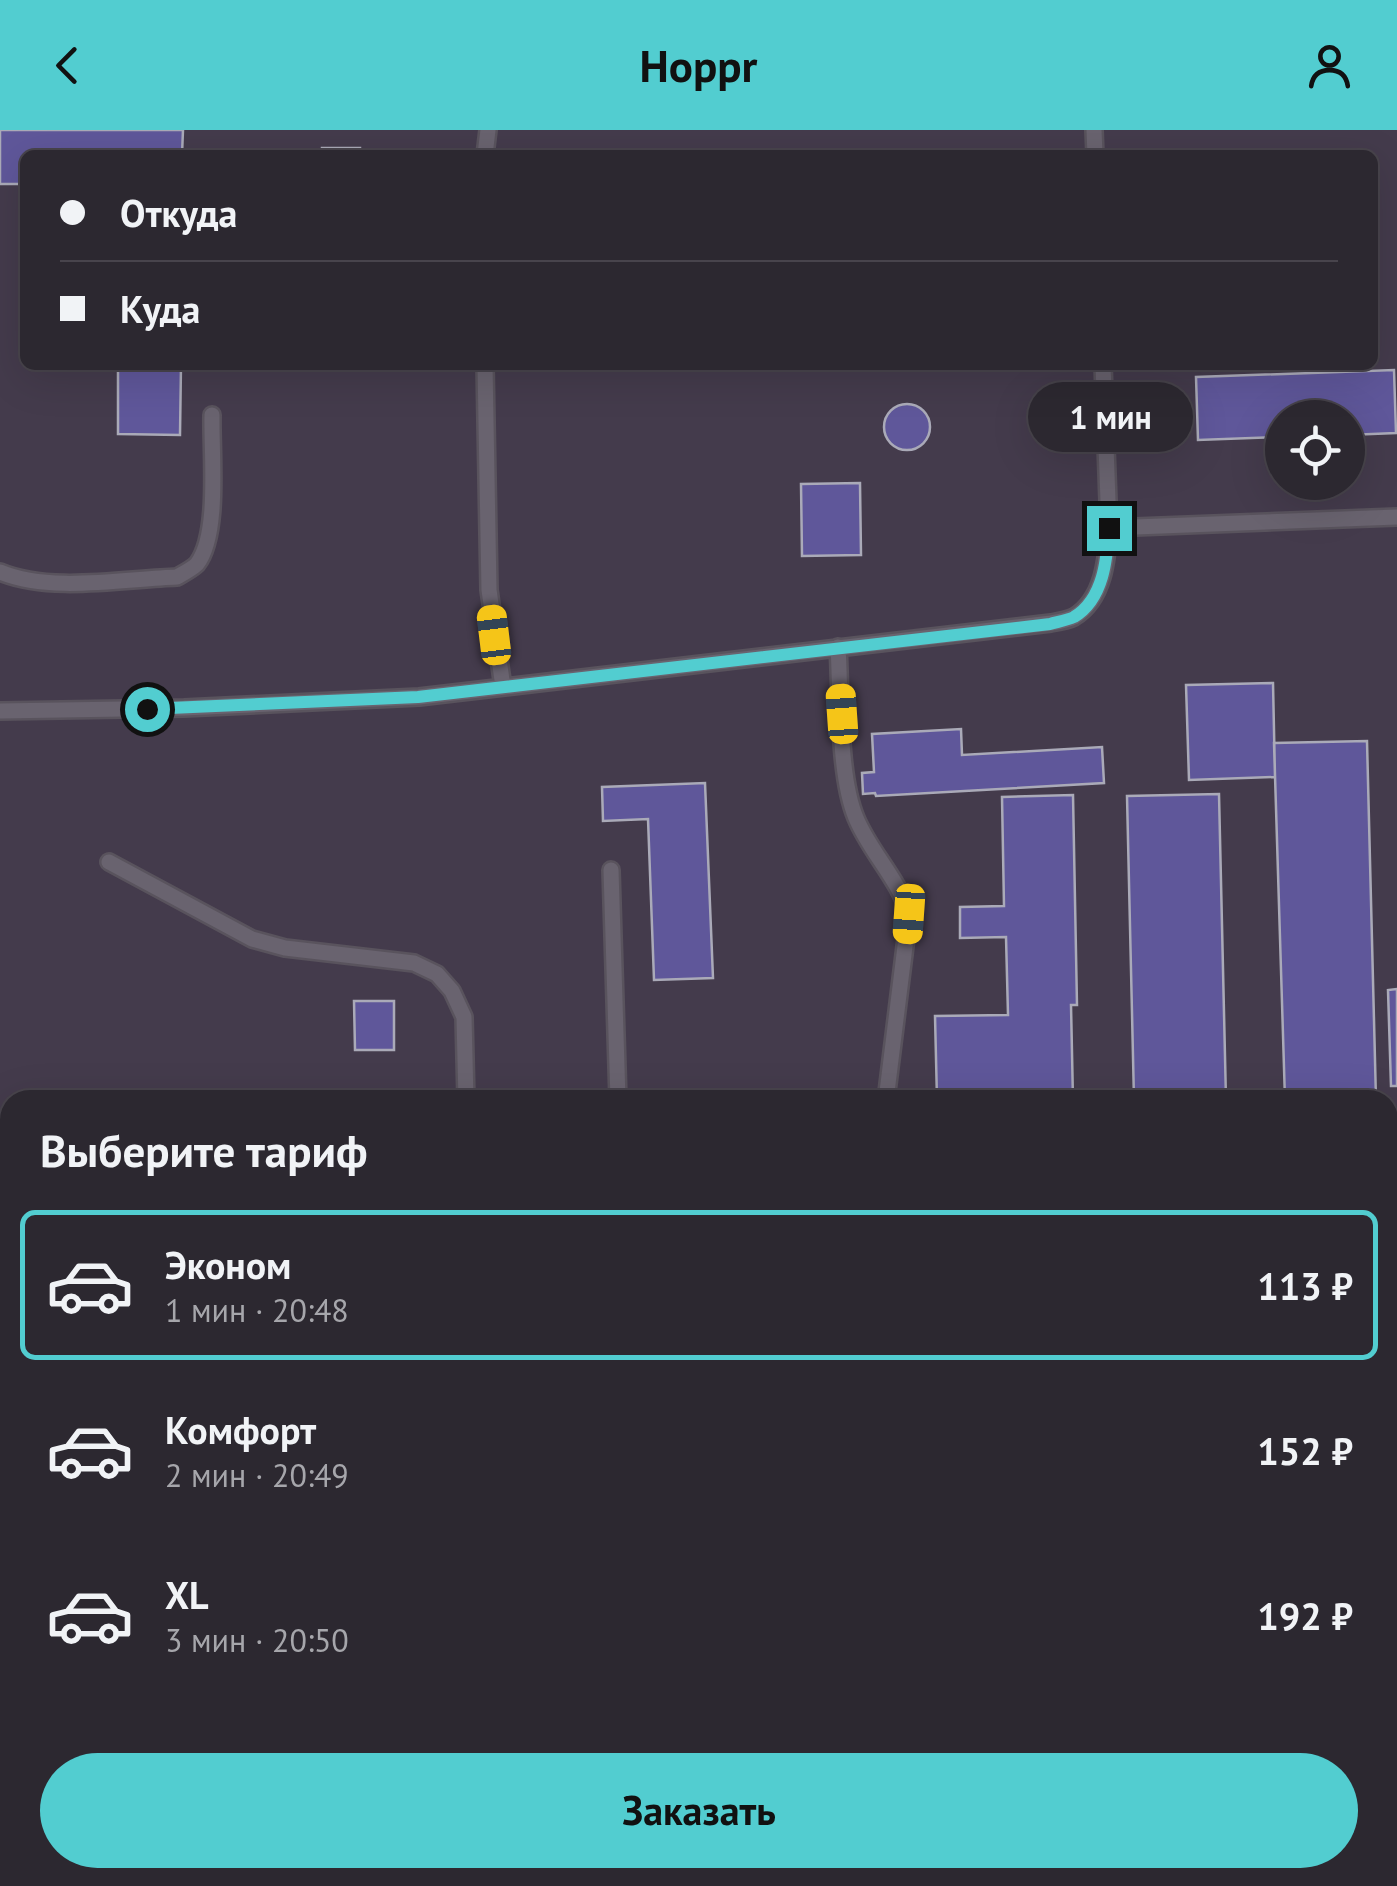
<!DOCTYPE html>
<html lang="ru">
<meta charset="utf-8">
<style>
:root{--surface:#2c2830;--page:#343038;--text:#f1f3f6;--muted:#a6a6ab;--line:#48444c;--accent:#52cdd0}
body{margin:0;font-family:"PT Sans",sans-serif;background:var(--page);color:var(--text);height:100vh;display:flex;flex-direction:column;font-size:38px;white-space:nowrap}
*{box-sizing:border-box;margin:0}
p{font-size:32px;color:var(--muted)}
.icon{flex:none;width:55px;height:55px;fill:none;stroke:currentColor;stroke-width:2;stroke-linecap:round;stroke-linejoin:round}
.map{position:relative;flex:1;overflow:hidden}
.details{position:absolute;left:0px;top:960px;width:1398px;height:798px;display:flex;flex-direction:column;background:var(--surface);border-radius:30px 30px 0 0;box-shadow:0 10px 40px #0002,0 0 0 2px var(--line)}
.details>*{flex:none}
.banner{position:absolute;left:20px;top:20px;width:1358px;height:220px;border-radius:15px;box-shadow:0 10px 40px #0002,0 0 0 2px var(--line);display:grid;align-content:center;height:220px;padding:0 40px;background:var(--surface)}
.buttons{position:absolute;left:1265px;top:270px;display:grid;gap:20px}
.buttons a{display:grid;place-items:center;width:100px;height:100px;border-radius:50%;background:var(--surface);box-shadow:0 10px 40px #0002,0 0 0 2px var(--line);font-size:50px}
.end{position:absolute;width:45px;height:45px;margin:-22px;border:12px solid #52cdd0;background:#111;box-shadow:0 0 0 5px #111}
.from{border-radius:50%}
.bubble{position:absolute;height:70px;border-radius:35px;background:var(--surface);box-shadow:0 10px 40px #0002,0 0 0 2px var(--line);font-size:32px;font-weight:700;line-height:70px;text-align:center}
.car{position:absolute;width:30px;height:60px;margin:-30px -15px;border-radius:12px;box-shadow:0 0 8px 2px #0007;background:linear-gradient(#f5c518 24%,#345 0 40%,#f5c518 0 76%,#345 0 86%,#f5c518 0)}
.banner b{display:flex;align-items:center;gap:35px;height:95px;font-size:38px}
.banner b+b{border-top:2px solid var(--line)}
.banner i{width:25px;height:25px;background:var(--text)}
ul{padding:0;list-style:none}
li{display:flex;align-items:center;gap:30px;height:150px;margin:0 20px 15px;padding:0 20px;border:5px solid transparent;border-radius:15px}
li div{flex:1}
li b{display:block;font-size:38px}
li em{font-style:normal;font-weight:700}
li.current{border-color:var(--accent)}
li>.icon{width:90px;height:90px;stroke-width:1.5}
h2{padding:0 40px;font-size:45px;line-height:120px}
.button{display:flex;gap:20px;margin-top:auto;padding:20px 40px}
.button a{flex:1;height:115px;border-radius:60px;background:var(--accent);color:#111;font-size:40px;font-weight:700;line-height:115px;text-align:center}
header{display:flex;justify-content:space-between;align-items:center;height:130px;padding:0 40px;background:var(--accent);color:#111;font-size:45px;font-weight:700}
.map>svg:first-child{display:block}
.built{fill:#443b4c;fill-rule:evenodd}
.building{fill:#5f579a;stroke:#aaaab8;stroke-width:2.5}
.lines{fill:none;stroke-linecap:round;stroke-linejoin:round}
.lane-casing{stroke:#59535d;stroke-width:20}
.street-casing{stroke:#59535d;stroke-width:35}
.lane{stroke:#69636f;stroke-width:15}
.street{stroke:#69636f;stroke-width:30}
.route{stroke:#52cdd0;stroke-width:12}
</style>
<header><svg class="icon" aria-label="back" viewBox="0 0 24 24"><path d="M15 5l-7 7 7 7"/></svg>Hoppr<svg class="icon" aria-label="person" viewBox="0 0 24 24"><circle cx="12" cy="8" r="4"/><path d="M4 21q1-7 8-7t8 7"/></svg></header>
<div class="map">
<svg width="1397" height="1756" viewBox="0 0 1397 1756">
<rect width="100%" height="100%" fill="#3b3540"/>
<path class="built" d="M0,0H1397V1319H1388V970H10V1283H0ZM25,25H1372V235H25ZM1282,288H1348V352H1282Z"/>
<path class="building" d="M0,0H183L182,25H25V54H0Z
M322,18H360V25H322Z
M118,235H181L180,305L118,304Z
M1394,240L1396,303L1348,305V288H1282V307L1198,310L1196,247Z
M884 297a23 23 0 1 1 46 0a23 23 0 1 1-46 0Z
M860,353L861,425L802,426L801,354Z
M1273,553L1275,647L1189,650L1186,555Z
M961,599L962,625L1102,617L1104,653L876,666L875,663L863,664L862,643L874,642L872,604Z
M1367,611L1376,970H1285L1274,613Z
M705,653L713,848L654,850L648,689L603,691L602,657Z
M1219,664L1226,970H1134L1127,666Z
M1073,665L1077,875H1071L1073,970H937L935,886L1008,885L1006,807L960,808V777L1004,776L1002,667Z
M1397,859V956H1391L1388,860Z
M354,871H394V920H355Z"/>
<g class="lines">
<g class="lane-casing">
<path id="lane" d="M1094,0L1095,25
M485,25L488,0
M485,235L489,460L503,557
M1103,235L1109,398L1397,387
M0,442C49,463 124,449 177,447C184,443 192,439 197,434C220,404 211,323 212,285
M838,517C841,565 838,645 856,688C870,722 898,748 909,784L886,970
M0,581L184,578L419,567L1051,493C1057,492 1068,490 1074,487C1104,469 1107,428 1109,398
M109,732L252,809L285,818L414,833L437,844L452,861L464,887L466,970
M611,740L618,970"/>
</g>
<g class="street-casing">
<path id="street" d="M0,1519L10,1518
M1388,1548L1397,1552"/>
</g>
<use href="#lane" class="lane"/>
<use href="#street" class="street"/>
</g>
<g class="lines">
<path class="route" d="M147,579L418,567L1050,494C1057,492 1068,490 1074,487C1104,469 1107,428 1109,398"/>
</g>
</svg>
<div class="buttons">
<a><svg class="icon" aria-label="locate" viewBox="0 0 24 24"><circle cx="12" cy="12" r="6"/><path d="M12 2v4M12 18v4M2 12h4M18 12h4"/></svg></a>
</div>
<i class="end from" style="left:147px;top:579px"></i>
<i class="end" style="left:1109px;top:398px"></i>
<div class="bubble" style="left:1028px;top:252px;width:165px">1 мин</div>
<i class="car" style="left:494px;top:505px;rotate:353deg"></i>
<i class="car" style="left:842px;top:584px;rotate:356deg"></i>
<i class="car" style="left:909px;top:784px;rotate:184deg"></i>
<div class="banner">
<b><i class="from"></i>Откуда</b>
<b><i></i>Куда</b>
</div>
<section class="details">
<h2>Выберите тариф</h2>
<ul>
<li class="current"><svg class="icon" aria-label="car" viewBox="0 0 24 24"><path d="M5 17H2v-5l4-1 3-4h7l3 4 3 1v5h-3M9 17h6M6 11h13"/><circle cx="7" cy="17" r="2"/><circle cx="17" cy="17" r="2"/></svg><div><b>Эконом</b><p>1 мин · 20:48</p></div><em>113 ₽</em></li>
<li><svg class="icon" aria-label="car" viewBox="0 0 24 24"><path d="M5 17H2v-5l4-1 3-4h7l3 4 3 1v5h-3M9 17h6M6 11h13"/><circle cx="7" cy="17" r="2"/><circle cx="17" cy="17" r="2"/></svg><div><b>Комфорт</b><p>2 мин · 20:49</p></div><em>152 ₽</em></li>
<li><svg class="icon" aria-label="car" viewBox="0 0 24 24"><path d="M5 17H2v-5l4-1 3-4h7l3 4 3 1v5h-3M9 17h6M6 11h13"/><circle cx="7" cy="17" r="2"/><circle cx="17" cy="17" r="2"/></svg><div><b>XL</b><p>3 мин · 20:50</p></div><em>192 ₽</em></li>
</ul>
<div class="button"><a>Заказать</a></div>
</section>
</div>
